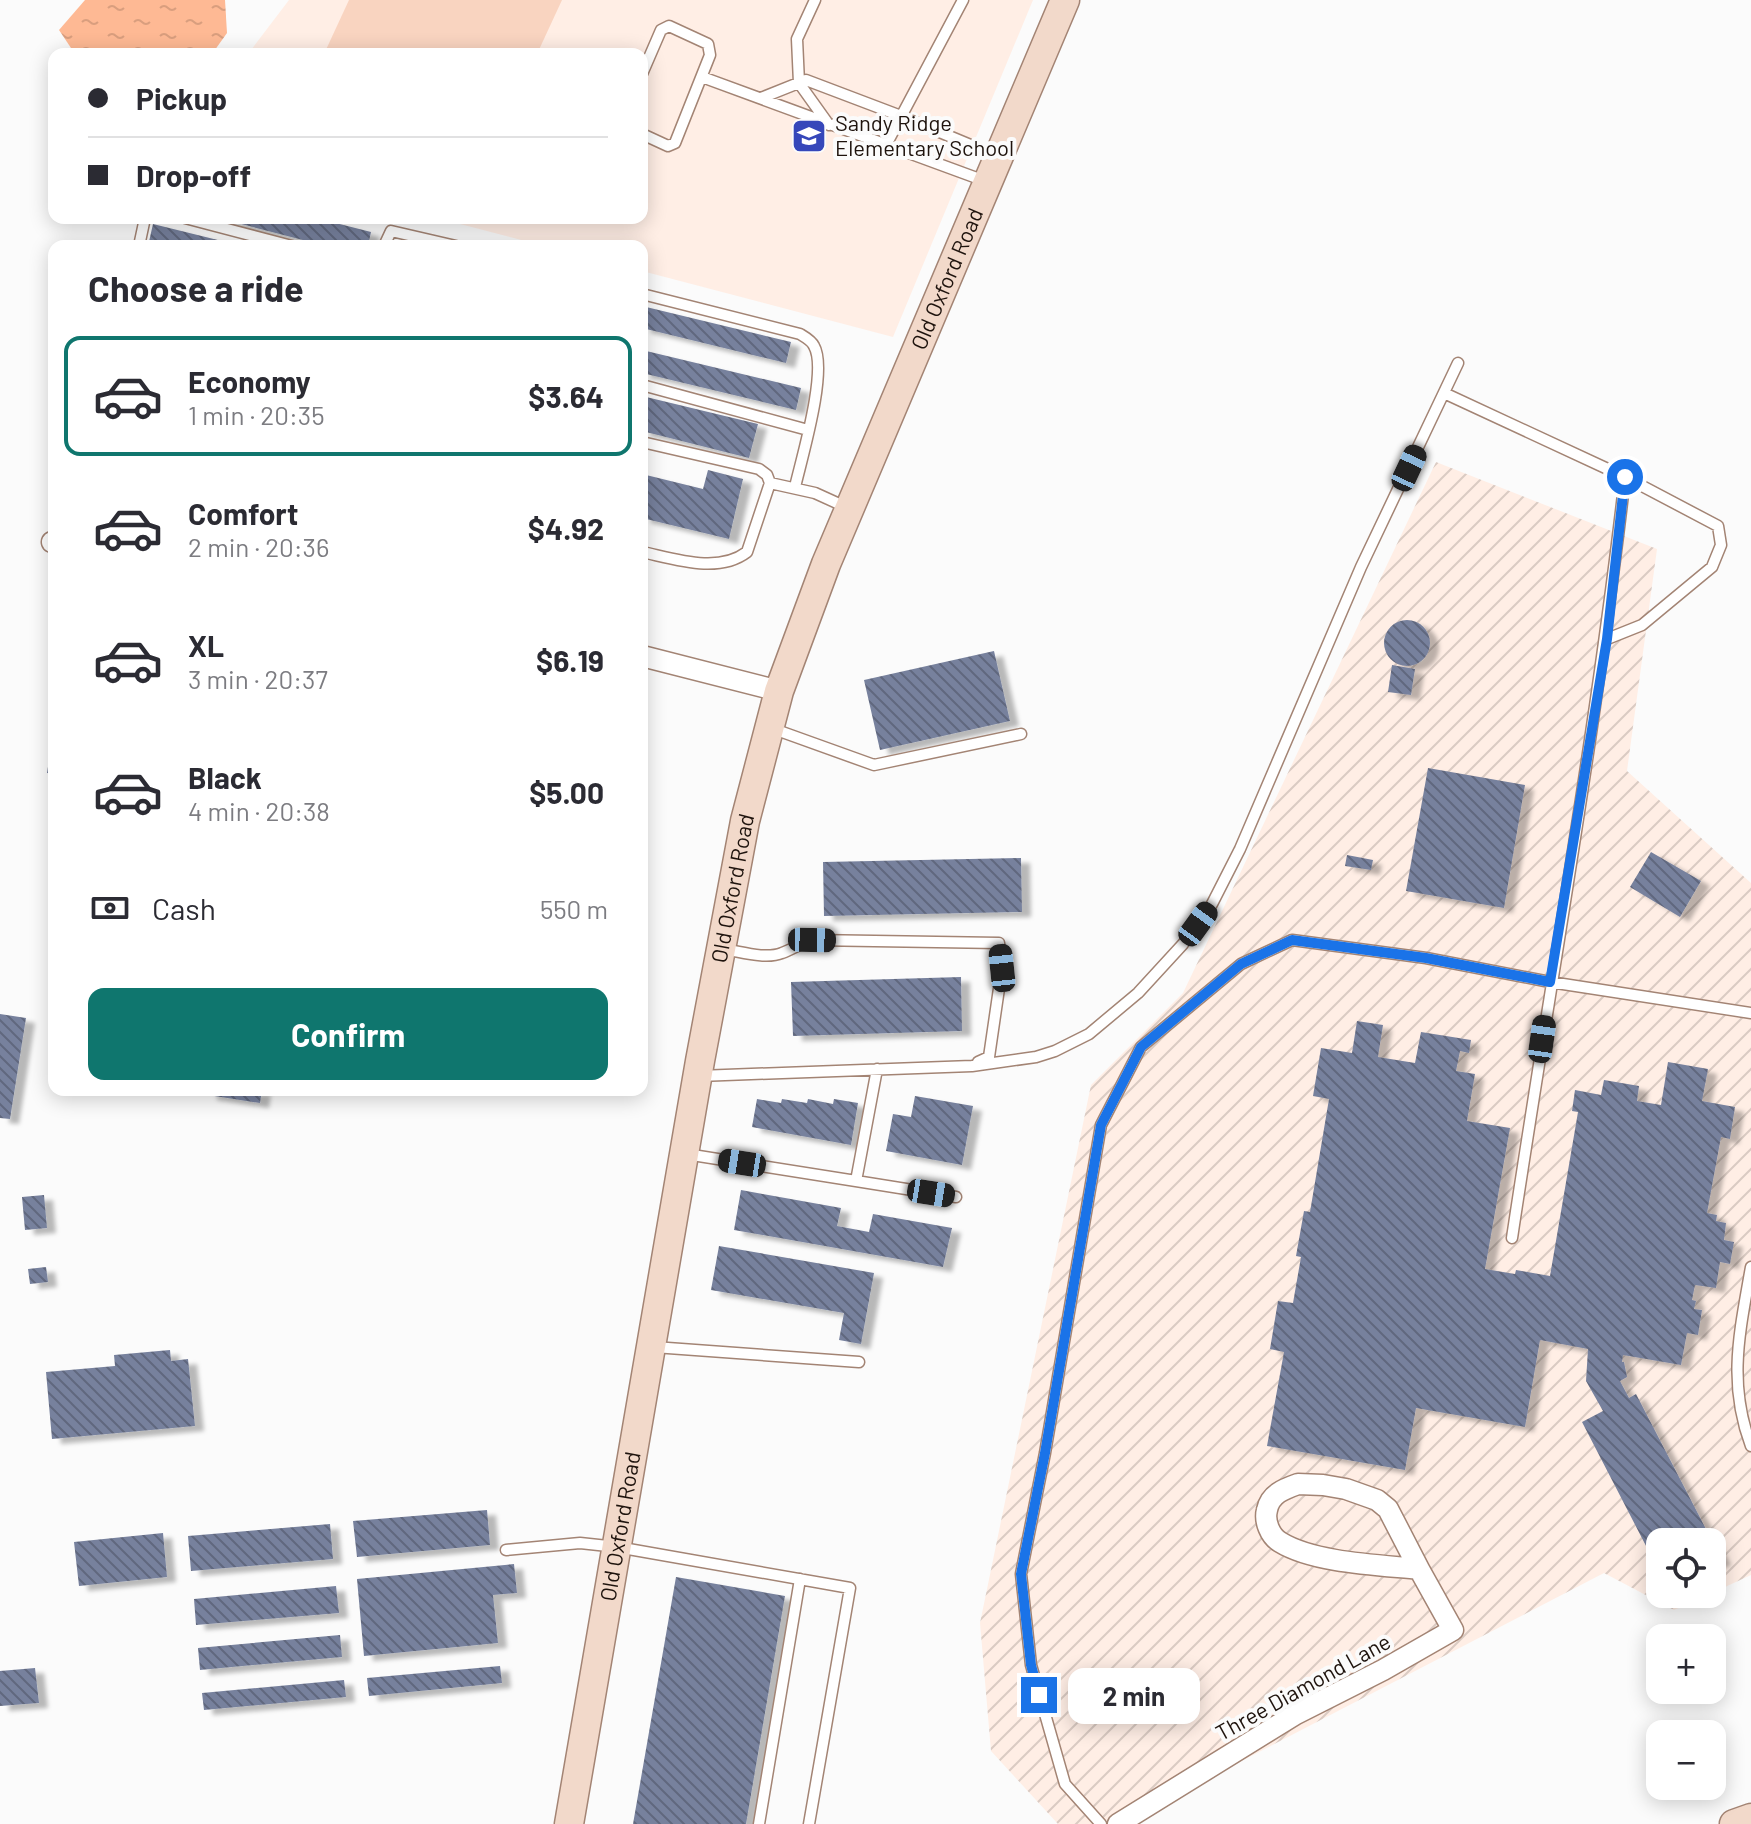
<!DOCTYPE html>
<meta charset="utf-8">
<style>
:root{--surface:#fff;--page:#f7f7f7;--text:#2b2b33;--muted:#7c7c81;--line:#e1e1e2;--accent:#0f766e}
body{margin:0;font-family:Barlow,sans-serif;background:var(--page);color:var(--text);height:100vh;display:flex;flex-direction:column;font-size:30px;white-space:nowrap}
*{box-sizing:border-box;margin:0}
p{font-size:26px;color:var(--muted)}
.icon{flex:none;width:44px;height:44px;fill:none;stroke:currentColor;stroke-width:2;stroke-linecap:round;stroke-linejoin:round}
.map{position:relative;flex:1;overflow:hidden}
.sheet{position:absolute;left:48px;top:240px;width:600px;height:856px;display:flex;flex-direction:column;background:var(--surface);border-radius:16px;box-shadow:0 4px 20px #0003}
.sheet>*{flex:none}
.banner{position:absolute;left:48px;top:48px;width:600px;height:176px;border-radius:16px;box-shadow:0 4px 20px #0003;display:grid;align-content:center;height:176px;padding:0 40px;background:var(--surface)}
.buttons{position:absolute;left:1646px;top:1528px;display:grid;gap:16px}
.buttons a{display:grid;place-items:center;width:80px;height:80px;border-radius:16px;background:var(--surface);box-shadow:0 4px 20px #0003;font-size:40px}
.end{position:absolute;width:36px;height:36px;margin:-18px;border:10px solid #1a73e8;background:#fff;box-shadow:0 0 0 4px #fff}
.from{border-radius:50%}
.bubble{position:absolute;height:56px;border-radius:16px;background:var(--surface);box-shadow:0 4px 20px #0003;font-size:26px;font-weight:700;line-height:56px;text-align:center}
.car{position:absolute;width:24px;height:48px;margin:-24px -12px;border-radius:10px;box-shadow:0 0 6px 2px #0007;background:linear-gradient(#222 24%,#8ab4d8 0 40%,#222 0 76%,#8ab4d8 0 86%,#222 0)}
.banner b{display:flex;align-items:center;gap:28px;height:76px;font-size:30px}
.banner b+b{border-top:2px solid var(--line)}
.banner i{width:20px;height:20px;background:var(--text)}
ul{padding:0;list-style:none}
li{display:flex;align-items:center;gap:24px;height:120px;margin:0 16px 12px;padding:0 24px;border:4px solid transparent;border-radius:16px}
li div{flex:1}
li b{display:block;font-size:30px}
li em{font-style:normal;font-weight:700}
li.on{border-color:var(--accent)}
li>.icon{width:72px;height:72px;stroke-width:1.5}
h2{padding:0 40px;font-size:36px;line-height:96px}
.pay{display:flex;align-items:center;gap:20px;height:88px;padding:0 40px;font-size:30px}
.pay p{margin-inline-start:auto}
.cta{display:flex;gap:16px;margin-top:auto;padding:16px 40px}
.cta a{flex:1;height:92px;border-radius:16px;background:var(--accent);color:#fff;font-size:32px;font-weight:700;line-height:92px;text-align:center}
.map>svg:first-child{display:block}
.built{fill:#ffeee5}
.industrial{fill:url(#industrial-furrows)}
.pitch{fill:#f9d4c0}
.water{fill:url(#water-ripples)}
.building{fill:url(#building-back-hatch);filter:url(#shadow)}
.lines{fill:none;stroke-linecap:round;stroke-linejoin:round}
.lane-casing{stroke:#a38474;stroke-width:13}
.street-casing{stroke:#a38474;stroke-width:23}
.secondary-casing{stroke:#a38474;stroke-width:31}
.lane{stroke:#fff;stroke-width:10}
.street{stroke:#fff;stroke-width:20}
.secondary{stroke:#f2d9ca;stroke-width:28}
.route{stroke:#1a73e8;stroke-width:10}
.labels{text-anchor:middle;stroke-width:8;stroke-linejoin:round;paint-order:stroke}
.poi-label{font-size:22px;fill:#1e130d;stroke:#fbfbfb;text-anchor:start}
.street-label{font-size:22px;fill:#1e130d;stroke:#fbfbfb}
</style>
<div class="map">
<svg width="1751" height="1824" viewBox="0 0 1751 1824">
<defs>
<pattern id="industrial-furrows" width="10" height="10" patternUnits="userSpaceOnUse" patternTransform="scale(2)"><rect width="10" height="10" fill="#ffeee5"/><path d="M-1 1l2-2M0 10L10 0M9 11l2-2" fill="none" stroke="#dacbc3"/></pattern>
<pattern id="water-ripples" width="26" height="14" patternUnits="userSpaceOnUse" patternTransform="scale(2)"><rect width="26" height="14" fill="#feb994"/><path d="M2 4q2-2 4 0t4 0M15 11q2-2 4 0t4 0" fill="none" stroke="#d99e7e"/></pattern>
<pattern id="building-back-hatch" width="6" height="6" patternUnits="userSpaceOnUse" patternTransform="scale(2)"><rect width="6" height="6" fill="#77819d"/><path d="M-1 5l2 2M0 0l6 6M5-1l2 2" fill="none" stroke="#61687e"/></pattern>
<filter id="shadow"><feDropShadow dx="9" dy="5" stdDeviation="2" flood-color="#0004"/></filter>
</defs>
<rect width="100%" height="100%" fill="#fbfbfb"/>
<path class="built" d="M289,0H1033L893,337L642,271V246H544L437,218H642V54H248Z"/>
<path class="industrial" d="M1436,462L1657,549L1627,771L1751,883V1575L1712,1593V1542H1660V1594H1710L1674,1610L1604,1573L1120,1824H1058L991,1751L980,1623L1091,1085L1183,993Z"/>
<path class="pitch" d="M349,0H562L537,54H324Z"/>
<path class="water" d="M85,0H225L227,33L212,54H75L59,30Z"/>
<path class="building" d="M218,218H316L371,232L368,246H326Z
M153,224L238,245V246H148Z
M642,306L791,342L786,363L642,328Z
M642,350L801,388L796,410L642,373Z
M642,396L758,424L749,458L642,431Z
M708,470L743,479L729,539L642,518V474L703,489Z
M1384 643a23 23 0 1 1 46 0a23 23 0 1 1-46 0Z
M994,651L1010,721L880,750L864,680Z
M1392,665L1415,669L1411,695L1388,692Z
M52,742H54V774L47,773Z
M1428,768L1525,785L1504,908L1406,891Z
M1651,852L1701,881L1680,917L1630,887Z
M1347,855L1373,860L1371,870L1345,866Z
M1021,858L1022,912L824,916L823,862Z
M961,977L962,1031L793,1036L791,982Z
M0,1014L26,1018L10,1119L0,1118Z
M1357,1021L1383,1025L1378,1057L1415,1063L1421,1032L1471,1040L1469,1053L1460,1051L1456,1071L1475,1074L1467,1121L1510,1128L1485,1269L1515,1274L1516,1270L1550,1276L1578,1112L1572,1111L1575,1090L1601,1095L1604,1080L1639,1086L1637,1101L1661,1105L1668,1062L1708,1069L1702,1101L1735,1107L1730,1139L1721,1137L1707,1213L1717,1215L1716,1221L1726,1223L1724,1240L1734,1242L1730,1264L1720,1262L1716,1288L1695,1285L1692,1300L1696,1301L1694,1309L1702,1310L1698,1335L1687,1333L1681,1365L1623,1355L1622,1362H1624L1627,1377L1620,1381L1629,1398L1636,1394L1722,1560L1712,1565V1542H1660V1573L1582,1422L1603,1411L1586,1381L1588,1349L1540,1340L1525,1427L1416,1408L1405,1470L1267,1446L1284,1352L1270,1349L1278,1301L1293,1303L1301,1257L1296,1256L1304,1211L1310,1212L1329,1099L1313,1096L1321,1048L1352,1053Z
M208,1090H262L260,1103L208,1095Z
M915,1096L973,1106L962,1165L886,1151L893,1114L911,1117Z
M757,1099L781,1103L782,1099L807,1103L808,1099L833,1104L834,1099L858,1103L851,1145L752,1127Z
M741,1190L841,1208L837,1226L869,1232L873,1214L952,1228L943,1267L734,1230Z
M44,1195L47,1228L25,1230L22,1197Z
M719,1246L874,1273L861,1344L839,1340L844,1313L711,1290Z
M46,1267L48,1282L30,1284L28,1269Z
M170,1350L171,1361L188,1359L195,1426L52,1439L46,1372L115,1366L114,1355Z
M487,1510L490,1545L357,1557L353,1521Z
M330,1524L333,1559L191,1571L188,1536Z
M163,1533L167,1577L79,1586L74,1542Z
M514,1564L517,1593L493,1595L498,1643L364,1656L357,1579Z
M676,1577L785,1596L746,1824H633Z
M336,1586L339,1613L196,1625L194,1599Z
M340,1635L342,1657L200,1670L198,1648Z
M500,1666L502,1683L369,1696L367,1678Z
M35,1668L39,1703L0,1706V1671Z
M344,1680L346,1697L204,1710L202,1693Z"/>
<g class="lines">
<g class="lane-casing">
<path id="lane" d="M815,0L797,39L799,83L829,125
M642,74L661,30L669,26L708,44L710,55L675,143L668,146L642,134
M702,77L985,181
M761,98L806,80L901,116L997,156
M886,145L963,0
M185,218L292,246
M139,246L145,218
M384,246L391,231L456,246
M642,294L800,334C805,337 812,341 814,346C828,370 802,457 795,487
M642,385L808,430
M1444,393L1625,477L1718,526L1721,545L1712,567L1642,625L1607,639
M642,442L759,469L767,475L770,483L747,552C718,574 675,559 642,552
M770,483L815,493L848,508
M771,728L874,765L1021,734
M722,949C739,951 765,960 782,953C793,949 801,943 812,940L999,943L1002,968L989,1057L978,1062
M699,1076L972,1066L1036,1057L1055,1051L1089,1034L1138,993L1183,944L1212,904L1240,849L1361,567L1458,363
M686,1154L856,1181L877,1069
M856,1181L956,1197
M1512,1238C1550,985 1596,732 1625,477
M1751,1267C1740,1331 1727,1382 1751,1446
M654,1347L859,1362
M506,1550L580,1543L617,1547L850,1588L809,1824
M759,1824L800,1579
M1101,1824L1065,1784L1031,1665L1021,1574L1045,1453L1101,1125L1141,1047L1241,964L1292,940L1426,958L1550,982L1751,1013"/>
</g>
<g class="street-casing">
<path id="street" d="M52,542L54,543
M642,656L779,691
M1298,1484L1323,1485L1346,1489L1377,1500L1388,1509L1419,1569C1379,1565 1314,1563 1280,1542C1270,1536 1264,1521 1267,1510C1270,1494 1284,1489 1298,1484Z
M1118,1824L1296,1714L1383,1670L1453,1630L1419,1569"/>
</g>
<g class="secondary-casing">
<g id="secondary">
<path id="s1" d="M569,1824L700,1061L745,821L779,691L826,564L1065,0"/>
<path d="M1734,1824L1751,1818"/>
</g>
</g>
<use href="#lane" class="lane"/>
<use href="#street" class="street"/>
<use href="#secondary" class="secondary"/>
</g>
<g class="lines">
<path class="route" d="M1039,1695L1031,1665L1021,1574L1045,1453L1101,1125L1141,1047L1241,964L1292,940L1426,958L1550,982L1607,639L1625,477"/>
</g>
<defs>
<g id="school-square" transform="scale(1.8)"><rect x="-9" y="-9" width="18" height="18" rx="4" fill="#3647ba" stroke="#fbfbfb"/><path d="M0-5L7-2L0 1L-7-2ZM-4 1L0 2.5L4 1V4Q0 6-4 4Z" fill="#fff"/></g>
</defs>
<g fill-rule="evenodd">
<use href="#school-square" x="809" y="136"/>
</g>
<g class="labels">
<g class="poi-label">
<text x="835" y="131">Sandy Ridge<tspan x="835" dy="25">Elementary School</tspan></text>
</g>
<g class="street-label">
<text dy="8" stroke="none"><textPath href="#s1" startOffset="1598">Old Oxford Road</textPath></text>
<text dy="8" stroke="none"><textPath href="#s1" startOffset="950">Old Oxford Road</textPath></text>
<text dy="8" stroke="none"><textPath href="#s1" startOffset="302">Old Oxford Road</textPath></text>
<text transform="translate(1303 1687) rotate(-29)" y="8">Three Diamond Lane</text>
</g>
</g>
</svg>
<div class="buttons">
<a><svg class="icon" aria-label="locate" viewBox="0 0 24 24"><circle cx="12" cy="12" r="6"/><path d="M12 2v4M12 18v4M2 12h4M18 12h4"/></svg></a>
<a>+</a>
<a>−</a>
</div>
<i class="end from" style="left:1625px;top:477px"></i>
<i class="end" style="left:1039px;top:1695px"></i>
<div class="bubble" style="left:1068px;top:1668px;width:132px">2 min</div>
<i class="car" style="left:1409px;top:468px;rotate:25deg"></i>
<i class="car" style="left:1198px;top:924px;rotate:36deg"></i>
<i class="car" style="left:812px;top:940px;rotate:91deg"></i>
<i class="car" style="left:1002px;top:968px;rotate:354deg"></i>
<i class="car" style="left:1542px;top:1039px;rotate:8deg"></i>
<i class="car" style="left:742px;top:1163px;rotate:279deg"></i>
<i class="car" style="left:931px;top:1193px;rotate:99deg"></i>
<div class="banner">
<b><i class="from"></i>Pickup</b>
<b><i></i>Drop-off</b>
</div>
<section class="sheet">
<h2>Choose a ride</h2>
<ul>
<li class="on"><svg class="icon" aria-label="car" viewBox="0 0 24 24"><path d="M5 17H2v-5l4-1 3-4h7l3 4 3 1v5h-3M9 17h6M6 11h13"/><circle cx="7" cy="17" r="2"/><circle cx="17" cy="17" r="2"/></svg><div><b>Economy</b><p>1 min · 20:35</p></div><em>$3.64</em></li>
<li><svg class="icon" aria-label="car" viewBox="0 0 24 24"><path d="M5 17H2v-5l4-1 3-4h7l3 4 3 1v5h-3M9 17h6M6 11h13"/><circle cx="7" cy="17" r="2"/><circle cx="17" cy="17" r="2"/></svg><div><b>Comfort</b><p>2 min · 20:36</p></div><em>$4.92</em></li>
<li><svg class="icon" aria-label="car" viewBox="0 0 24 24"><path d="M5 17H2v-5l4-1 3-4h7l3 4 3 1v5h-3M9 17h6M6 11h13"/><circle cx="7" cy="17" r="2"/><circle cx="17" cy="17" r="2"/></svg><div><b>XL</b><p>3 min · 20:37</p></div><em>$6.19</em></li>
<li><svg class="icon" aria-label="car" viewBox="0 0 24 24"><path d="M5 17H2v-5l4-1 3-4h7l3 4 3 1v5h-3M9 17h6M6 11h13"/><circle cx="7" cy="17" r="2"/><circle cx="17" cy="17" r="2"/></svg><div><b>Black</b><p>4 min · 20:38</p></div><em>$5.00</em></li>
</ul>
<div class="pay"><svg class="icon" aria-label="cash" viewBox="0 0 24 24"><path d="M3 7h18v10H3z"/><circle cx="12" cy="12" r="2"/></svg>Cash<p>550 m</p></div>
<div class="cta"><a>Confirm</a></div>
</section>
</div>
